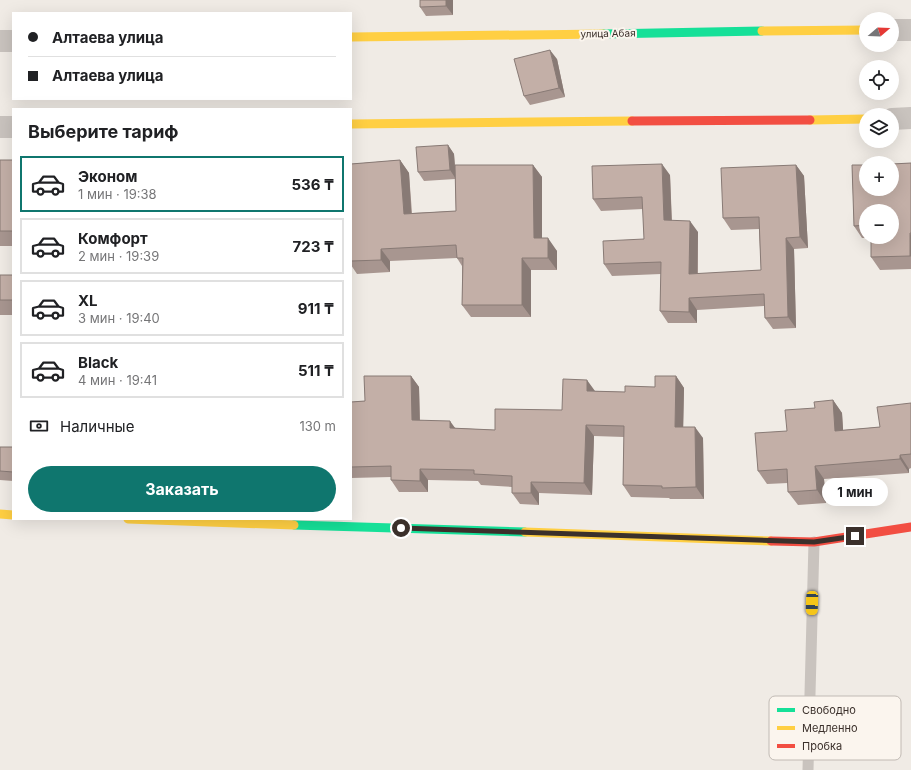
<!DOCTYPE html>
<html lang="ru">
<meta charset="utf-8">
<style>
:root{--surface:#fff;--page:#f6f6f6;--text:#202124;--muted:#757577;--line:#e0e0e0;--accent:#0f766e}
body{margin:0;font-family:Inter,sans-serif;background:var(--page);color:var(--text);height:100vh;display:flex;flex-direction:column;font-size:15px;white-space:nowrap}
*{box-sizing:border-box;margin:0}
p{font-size:13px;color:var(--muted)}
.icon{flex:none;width:22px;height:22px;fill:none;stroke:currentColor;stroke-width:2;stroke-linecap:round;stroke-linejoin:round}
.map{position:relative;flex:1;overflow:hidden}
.panel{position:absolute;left:12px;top:108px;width:340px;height:412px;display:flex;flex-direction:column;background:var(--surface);border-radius:0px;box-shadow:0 4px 16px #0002}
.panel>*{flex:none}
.banner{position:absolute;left:12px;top:12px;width:340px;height:88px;border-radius:0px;box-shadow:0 4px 16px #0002;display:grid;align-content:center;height:88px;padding:0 16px;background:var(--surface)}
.needle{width:26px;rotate:71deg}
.buttons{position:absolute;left:859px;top:12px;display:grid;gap:8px}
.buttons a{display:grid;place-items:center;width:40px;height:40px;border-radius:50%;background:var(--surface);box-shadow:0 4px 16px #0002;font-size:20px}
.end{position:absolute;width:18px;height:18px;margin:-9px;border:5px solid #3b302b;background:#fff;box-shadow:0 0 0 2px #fff}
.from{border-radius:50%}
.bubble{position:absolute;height:28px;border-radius:14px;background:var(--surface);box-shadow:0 4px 16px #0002;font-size:13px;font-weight:700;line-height:28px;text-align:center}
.car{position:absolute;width:12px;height:24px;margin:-12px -6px;border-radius:5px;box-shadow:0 0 3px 1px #0007;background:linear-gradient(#f5c518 24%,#345 0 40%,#f5c518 0 76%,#345 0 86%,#f5c518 0)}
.banner b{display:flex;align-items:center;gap:14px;height:38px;font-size:15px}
.banner b+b{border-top:1px solid var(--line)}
.banner i{width:10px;height:10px;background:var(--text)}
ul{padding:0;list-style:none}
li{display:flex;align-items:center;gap:12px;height:56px;margin:0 8px 6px;padding:0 8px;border:2px solid var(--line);border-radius:0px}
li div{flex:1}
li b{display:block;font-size:15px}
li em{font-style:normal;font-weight:700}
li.selected{border-color:var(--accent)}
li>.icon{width:36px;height:36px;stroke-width:1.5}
h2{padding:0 16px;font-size:18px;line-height:48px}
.pay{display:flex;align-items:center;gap:10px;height:44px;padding:0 16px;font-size:15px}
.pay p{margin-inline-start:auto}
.primary-button{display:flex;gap:8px;margin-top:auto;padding:8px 16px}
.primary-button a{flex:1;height:46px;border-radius:24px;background:var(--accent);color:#fff;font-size:16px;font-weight:700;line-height:46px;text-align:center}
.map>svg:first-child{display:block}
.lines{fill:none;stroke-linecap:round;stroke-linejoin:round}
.lane{stroke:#c9c3be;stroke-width:11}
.street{stroke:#c9c3be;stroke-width:22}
.fast{stroke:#16e098;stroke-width:9}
.slow{stroke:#ffcf43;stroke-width:9}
.jam{stroke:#f24e42;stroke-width:9}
.wall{fill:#a89690;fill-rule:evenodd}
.shaded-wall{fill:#887a75}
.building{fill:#c3afa7;stroke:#887a75}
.route{stroke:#3b302b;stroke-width:5}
.labels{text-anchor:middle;stroke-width:4;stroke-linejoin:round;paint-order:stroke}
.street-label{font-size:10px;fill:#3b302b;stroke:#fbf5ee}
.key{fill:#fbf5ee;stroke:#c1bab4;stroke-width:1}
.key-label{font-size:11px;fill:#3b302b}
</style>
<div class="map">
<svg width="911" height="770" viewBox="0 0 911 770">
<rect width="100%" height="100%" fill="#f0ebe5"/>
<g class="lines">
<path class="lane" d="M808,770L814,542"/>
<path class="street" d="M892,30H911
M0,41H13
M892,119L911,118
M0,127H13"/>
<path class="fast" d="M603,34L762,31
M294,525L525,532"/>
<path class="slow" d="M762,31L866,30
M351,37L603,34
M810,120L866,119
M351,124L632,121
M0,514L13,515
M128,519L294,525
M525,532L771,541"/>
<path class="jam" d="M632,121L810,120
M771,541L814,542L911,527"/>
</g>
<path class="wall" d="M453,0V15L426,16L420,7Z
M557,59L565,97L530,105L524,96Z
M448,145L454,154L455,170L533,165L542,177V238L557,251V270H531V317H471L462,305V266L457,258L390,261V272L357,274L351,265V164L400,160L409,173L412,213L456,211L455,179L424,181L418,172Z
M0,160H13V246H0Z
M911,163V269L880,270L871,257V238H862L854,226L852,165H866V189H892V164ZM866,211H892V237H866Z
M796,165L804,176L808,248L794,249L796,328L773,329L765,318L764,306L697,310V323H668L660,311L661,274L612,276L604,264L644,239L643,209L601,211L593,199L670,175L672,221L698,232V274L761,270L759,229L731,230L723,218Z
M0,275H13V315H0Z
M411,376L419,387L420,420L456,428L495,430L562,410L595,391L625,392L655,387L676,376L684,388L683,427L703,438L704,499H670L669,498L631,497L623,485L624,437L594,436L592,495L539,493V505L520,504L512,493V487L481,485L478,481L428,480V492H399L391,480V477L351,478V402L365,401Z
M833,400L842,413L843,430L880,427L911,403V468L909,469V473L824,479L826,503L798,505L788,492V483L767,484L758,471L787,431L815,408Z
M0,447H13V481L0,480Z"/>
<path class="shaded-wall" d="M446,0H453V15L446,6Z
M550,50L557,59L565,97L559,88Z
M448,145L454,154L456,179L450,170Z
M400,160L409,173L412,226L404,214Z
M662,164L670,175L672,232L664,220Z
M533,165L542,177V251L534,238Z
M796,165L804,176L808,248L800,237Z
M690,221L698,232L697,286L689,274Z
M910,233L911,235V257L910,256Z
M548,238L557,251V270L548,258Z
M786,238L794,249L796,328L788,317Z
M381,249L390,261V272L381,260Z
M522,258L531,270V317L522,305Z
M689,298L697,310V323L689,312Z
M411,376L419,387L420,432L412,420Z
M676,376L684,388L683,438L675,427Z
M587,380L595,391H587Z
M833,400L842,413L844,444L835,431Z
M450,421L458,432L450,428Z
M586,425L594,436L592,495L584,483Z
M695,427L703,438L704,499L696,487Z
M900,455L909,469V473L900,459Z
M815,466L824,479L826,503L817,490Z
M420,469L428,480V492L420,481Z
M531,482L539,493V505L531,493Z"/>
<path class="building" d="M420,0H446V6L420,7Z
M550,50L559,88L524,96L514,59Z
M448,145L450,170L418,172L416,147Z
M0,160H13V231H0Z
M400,160L404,214L456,211L455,165H533L534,238H548V258H522V305H462L463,258H457L456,245L381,249V260L351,261V164Z
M911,163V233H910V256L871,257V237H892V211H866V225L854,226L852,165H866V189H892V164Z
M662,164L664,220L690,221L689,274L761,270L759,217L723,218L721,168L796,165L800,237L786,238L788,317L765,318L764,294L689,298V312L660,311L661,262L604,264L603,241L644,239L642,197L593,199L592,166Z
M0,275H13V300H0Z
M364,376H411L412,420L450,421V428L495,430V409L562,410L563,379L587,380V391L625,392V386L655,387V376H676L675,427H695L696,487L662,488V486L623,485L624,426L586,425L584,483L531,482V493H512V476L474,474V470L420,469V481L391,480V466L351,467V402L365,401Z
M833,400L835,431L880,427L877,407L911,403V454L900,455V459L815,466L817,490L788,492L787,469L758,471L755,433L787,431L785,410L815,408L814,402Z
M0,447H13V472L0,471Z"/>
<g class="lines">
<path class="route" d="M401,528L814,542L855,536"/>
</g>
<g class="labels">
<g class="street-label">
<text transform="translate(608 33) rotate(-1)" y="4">улица Абая</text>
</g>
</g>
<rect x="769" y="696" width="132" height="64" rx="6" class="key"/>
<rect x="777" y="708" width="18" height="4" fill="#16e098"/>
<rect x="777" y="726" width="18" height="4" fill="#ffcf43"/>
<rect x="777" y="744" width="18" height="4" fill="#f24e42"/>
<g class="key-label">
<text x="802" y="714">Свободно</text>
<text x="802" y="732">Медленно</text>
<text x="802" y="750">Пробка</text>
</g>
</svg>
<div class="buttons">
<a><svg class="needle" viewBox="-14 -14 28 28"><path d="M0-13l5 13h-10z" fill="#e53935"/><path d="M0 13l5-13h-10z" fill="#757577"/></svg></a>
<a><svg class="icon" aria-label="locate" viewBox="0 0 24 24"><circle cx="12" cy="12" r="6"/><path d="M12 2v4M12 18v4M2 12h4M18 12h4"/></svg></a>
<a><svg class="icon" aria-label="layers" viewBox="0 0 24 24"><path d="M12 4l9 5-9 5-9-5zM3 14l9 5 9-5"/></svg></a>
<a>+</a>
<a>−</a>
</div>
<i class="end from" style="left:401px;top:528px"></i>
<i class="end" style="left:855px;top:536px"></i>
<div class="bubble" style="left:822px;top:478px;width:66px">1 мин</div>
<i class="car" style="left:812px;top:603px;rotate:182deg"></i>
<div class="banner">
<b><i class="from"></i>Алтаева улица</b>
<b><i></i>Алтаева улица</b>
</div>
<section class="panel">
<h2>Выберите тариф</h2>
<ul>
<li class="selected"><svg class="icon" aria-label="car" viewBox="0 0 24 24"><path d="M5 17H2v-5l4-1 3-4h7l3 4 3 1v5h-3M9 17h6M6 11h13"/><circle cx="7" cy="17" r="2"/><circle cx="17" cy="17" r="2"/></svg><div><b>Эконом</b><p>1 мин · 19:38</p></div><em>536 ₸</em></li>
<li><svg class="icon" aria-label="car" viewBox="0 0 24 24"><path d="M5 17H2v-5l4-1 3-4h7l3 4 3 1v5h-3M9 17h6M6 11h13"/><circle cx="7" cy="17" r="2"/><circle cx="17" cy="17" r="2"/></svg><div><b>Комфорт</b><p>2 мин · 19:39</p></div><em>723 ₸</em></li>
<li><svg class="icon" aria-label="car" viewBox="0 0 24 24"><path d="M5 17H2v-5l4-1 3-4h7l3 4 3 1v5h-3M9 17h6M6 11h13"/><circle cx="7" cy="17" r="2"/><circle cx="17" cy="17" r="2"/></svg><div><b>XL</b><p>3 мин · 19:40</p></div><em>911 ₸</em></li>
<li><svg class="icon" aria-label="car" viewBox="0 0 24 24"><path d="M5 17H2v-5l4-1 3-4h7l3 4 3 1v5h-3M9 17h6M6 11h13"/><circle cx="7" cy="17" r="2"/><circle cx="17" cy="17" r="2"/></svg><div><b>Black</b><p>4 мин · 19:41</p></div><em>511 ₸</em></li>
</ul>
<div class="pay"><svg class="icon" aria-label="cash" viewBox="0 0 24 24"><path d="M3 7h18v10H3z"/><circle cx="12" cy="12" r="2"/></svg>Наличные<p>130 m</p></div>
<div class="primary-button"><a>Заказать</a></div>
</section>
</div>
